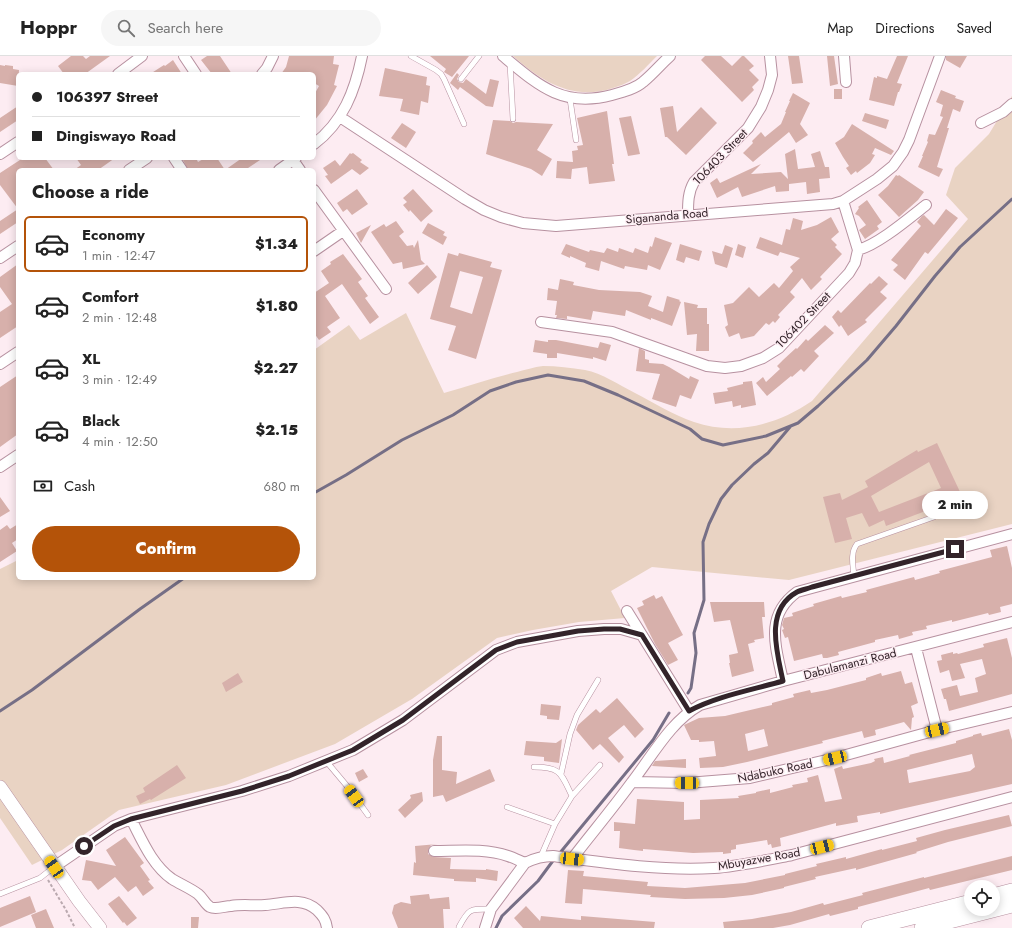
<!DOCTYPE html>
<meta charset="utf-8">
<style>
:root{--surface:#fff;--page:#f6f6f6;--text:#222;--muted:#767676;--line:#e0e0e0;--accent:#b45309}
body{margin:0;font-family:Jost,sans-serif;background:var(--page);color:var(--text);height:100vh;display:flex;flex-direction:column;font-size:15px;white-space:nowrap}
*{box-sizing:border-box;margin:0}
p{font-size:13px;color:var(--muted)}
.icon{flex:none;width:22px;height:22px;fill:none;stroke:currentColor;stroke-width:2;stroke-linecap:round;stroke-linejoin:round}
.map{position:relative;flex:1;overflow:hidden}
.side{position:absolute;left:16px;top:112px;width:300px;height:412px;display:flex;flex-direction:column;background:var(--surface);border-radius:6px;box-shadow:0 2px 10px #0003}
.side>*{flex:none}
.hud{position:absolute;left:16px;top:16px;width:300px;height:88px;border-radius:6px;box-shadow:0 2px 10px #0003;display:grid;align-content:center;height:88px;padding:0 16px;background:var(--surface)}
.fabs{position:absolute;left:964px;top:824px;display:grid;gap:8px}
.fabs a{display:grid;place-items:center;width:36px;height:36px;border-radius:50%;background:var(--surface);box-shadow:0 2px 10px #0003;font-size:20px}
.end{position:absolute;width:18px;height:18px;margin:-9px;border:5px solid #33242a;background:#fff;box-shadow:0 0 0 2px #fff}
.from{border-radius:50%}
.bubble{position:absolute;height:28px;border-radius:14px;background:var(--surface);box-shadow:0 2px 10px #0003;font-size:13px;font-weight:800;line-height:28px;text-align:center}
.car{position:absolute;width:12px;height:24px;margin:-12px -6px;border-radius:5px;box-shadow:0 0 3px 1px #0007;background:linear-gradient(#f5c518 24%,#345 0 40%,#f5c518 0 76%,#345 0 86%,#f5c518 0)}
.hud b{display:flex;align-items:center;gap:14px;height:38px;font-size:15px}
.hud b+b{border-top:1px solid var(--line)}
.hud i{width:10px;height:10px;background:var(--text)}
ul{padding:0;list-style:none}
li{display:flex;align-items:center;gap:12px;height:56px;margin:0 8px 6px;padding:0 8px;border:2px solid transparent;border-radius:6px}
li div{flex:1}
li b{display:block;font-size:15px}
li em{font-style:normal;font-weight:800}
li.current{border-color:var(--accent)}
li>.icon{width:36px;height:36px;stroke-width:1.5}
h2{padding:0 16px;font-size:18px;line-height:48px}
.pay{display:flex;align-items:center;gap:10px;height:44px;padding:0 16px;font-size:15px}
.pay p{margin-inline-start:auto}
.button{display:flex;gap:8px;margin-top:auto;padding:8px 16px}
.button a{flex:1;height:46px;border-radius:24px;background:var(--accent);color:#fff;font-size:16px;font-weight:800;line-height:46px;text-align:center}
header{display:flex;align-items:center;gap:24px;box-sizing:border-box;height:56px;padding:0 20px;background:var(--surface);border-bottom:1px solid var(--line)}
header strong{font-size:19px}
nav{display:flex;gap:22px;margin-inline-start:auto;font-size:14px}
.search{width:280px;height:36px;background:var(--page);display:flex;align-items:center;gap:10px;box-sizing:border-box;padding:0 14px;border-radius:22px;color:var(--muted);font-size:15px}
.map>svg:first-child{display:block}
.green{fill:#e9d3c3}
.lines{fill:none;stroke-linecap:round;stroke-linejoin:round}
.stream{stroke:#766f86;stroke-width:3}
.building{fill:#d7b0ab;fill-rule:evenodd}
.service-casing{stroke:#b791a0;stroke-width:6}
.minor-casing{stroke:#b791a0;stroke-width:12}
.tertiary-casing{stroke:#b791a0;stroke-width:14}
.secondary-casing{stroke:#b791a0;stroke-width:16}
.path{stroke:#baa9af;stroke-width:2;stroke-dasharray:3 2;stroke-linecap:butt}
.service{stroke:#fff;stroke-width:5}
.minor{stroke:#fff;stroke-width:10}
.tertiary{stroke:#fff;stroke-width:13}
.secondary{stroke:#fff;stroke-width:15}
.route{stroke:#33242a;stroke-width:5}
.labels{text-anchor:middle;stroke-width:3;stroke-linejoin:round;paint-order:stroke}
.street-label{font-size:12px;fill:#33242a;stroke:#fdecf2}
</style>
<header>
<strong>Hoppr</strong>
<div class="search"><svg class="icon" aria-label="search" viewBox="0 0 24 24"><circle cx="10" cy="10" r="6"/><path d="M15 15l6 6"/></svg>Search here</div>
<nav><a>Map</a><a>Directions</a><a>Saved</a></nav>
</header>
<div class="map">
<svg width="1012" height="872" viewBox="0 0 1012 872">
<rect width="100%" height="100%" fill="#fdecf2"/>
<path class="green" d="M513,0H657C649,8 640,18 630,25C625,28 619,30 613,32C573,45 542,26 513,0Z
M1012,40V468L789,524L652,511L611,535L625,562L579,566L533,574L497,582L412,643L335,688L226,729L119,754L62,794L32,809L0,762V513L18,504V522H314V294L349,269L360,284L406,257L444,337C468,330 492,322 517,316C525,314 534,311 543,310C557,310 571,312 585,314C602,317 619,329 635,337C654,347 674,359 694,366C735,380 777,369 812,345L968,163L946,139L955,112L989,78Z"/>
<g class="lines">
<path class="stream" d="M314,437L346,419L402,384L453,359L490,335L516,326L548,319L584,325L618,339L690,373L702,383L723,389L766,380L798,367L818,350L867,304L896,270L935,220L960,191L1012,143
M688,637L691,632L696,597L694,577L704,544L703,486L709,468L721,443L732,429L754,408L768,397L790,371
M0,655L32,634L140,553L184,522
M559,798L653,684L669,657
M496,872L502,860L538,825L555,802"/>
</g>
<path class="building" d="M71,0H83L86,3L90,0H110L85,18H64L58,10Z
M207,0H220L232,18H212L201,4Z
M289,0H334L333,8L339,9L334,29L337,30L327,49L314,65V39L319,30L314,27V18H281L286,11Z
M430,0H469L452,21L444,16L446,13Z
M705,0H721L732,10L742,0H744L754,10L749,14L759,24L752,31L754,34L742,46L701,4Z
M788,0H799L803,27L792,28Z
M827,0H834L838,28L830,30Z
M897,0H908L897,27L902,28L899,36H898L894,50L869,44L874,21L877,22V20L887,23Z
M946,0H967L960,12L946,4Z
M173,4L182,18H150L164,9L165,10Z
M0,9L5,10V9L13,10V13L19,14L18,30L0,27Z
M385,12L427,21L426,29L430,30L428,47L421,45L419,59L400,55L403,43L379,40Z
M457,17L459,19L457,23L459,26L463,27L466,23L486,38L490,23L499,25L493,51L486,50L460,31L458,34L450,27Z
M834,33H842V43H834Z
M941,34L956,40L955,42L964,45L960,56L953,53L947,72H949L937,111L943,113L939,121L918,111L923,100H922L928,86L927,85L929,78L935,79L943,61L940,60L943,49L936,46Z
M793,37L810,47L800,68L808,79L796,87L789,76L753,106L743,97L753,87L752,85L761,76L765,81L781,68L786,56H785L790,45H789Z
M18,50V64L0,76V62Z
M673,50L677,76L701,51L717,67L686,99L667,81H665L660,52Z
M607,55L614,108H612L615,125L589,128L587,111L572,113L571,123L556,122L557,105L573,106L572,95L578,94L577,90L583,89L577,62Z
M865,57L889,64L886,73L862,65Z
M631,60L640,98L628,100L619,62Z
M493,64L510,65L513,67L516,66L553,68L537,94L552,103L542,120L531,113L486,98Z
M402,67L416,76L406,92L391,82Z
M852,68L894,95L891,99L875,92L872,98L875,99L870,107L857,117L856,115L851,119L846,112L849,110L843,101L835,87L844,81Z
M795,93L798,113L815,111L811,98L820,95L825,111H829L830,122L819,123L820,136L807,138L806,126L789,128V135L776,136L775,130L742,141L738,131L717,142L710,127L717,122L720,127L761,108L751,118L781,116L788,123L785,98Z
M350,97L351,98L353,97L362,104L360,106L369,112L360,119L352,113L331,128L325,120L328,119L323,112L335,104L340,110Z
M23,102H45L54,114H18V166L0,178V165L18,153L0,129V117Z
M76,102H115L98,114H74L81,109Z
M182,102H196L198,106L205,102H217L225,114H188Z
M242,102H263L245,114H225Z
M896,119L898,120L899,119L924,136L918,144L899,161L878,139L888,130Z
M357,133L368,148L352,159L347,153L343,156L337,147Z
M413,133L433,155L421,166L410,154L409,156L403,149L407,146L403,142Z
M867,144L882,166L877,170L879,173L865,183L859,174L866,169L859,160L855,158L859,152L858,151Z
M946,153L958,162L928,198L925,196L905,224L893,214L898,209L891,204L921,170L917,166L922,160L924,159L934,169Z
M831,161L839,176L831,183L837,189L835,191L842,198L820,221L822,223L811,234L802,222L790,236L795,241L778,259L780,261L775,267L773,265L769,269L766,267L754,280L741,283L739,277L729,281L725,271L728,269L724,249L733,247L749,231L759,241L774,227L779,232L793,215L790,211L800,202L780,196L778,200L756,192L760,181L782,189L786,173L790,174L793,162L803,165L801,174L817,169Z
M396,165L404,176L399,180L407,190L413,189L414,192L418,184L421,204L425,208L403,213L402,206L393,208L371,176L384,168L386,171Z
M428,167L445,176L443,179L447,181L443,189L422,177Z
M371,169L361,187L356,177Z
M655,181L672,187L660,214L648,209L647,214L625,210L624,213L601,205L599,215L585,211L586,207L570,200V202L561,198L566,188L589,196L590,194L604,197L607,192L618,196L619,192L633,197L635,192L648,197L650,190L652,191Z
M680,188L702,195L699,205L686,201L684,207L676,204Z
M738,188L746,191L743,202L735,199Z
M725,189L733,192L727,212L715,208L712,195L722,198Z
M448,197L458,200L459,197L492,206L490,211L502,214L476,303L448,294L456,270L430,263ZM460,215L483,221L472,258L450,251Z
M343,198L362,223L358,226L368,240L365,242L379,261L370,268L342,228L325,240L340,262L327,271L331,276L319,284L314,277V237L329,227L321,215L331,208L330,206Z
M18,208V270L0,282V256L12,248L0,231V221Z
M427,209L437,221L418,238L408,227Z
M879,220L888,228L880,236L887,242L865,264L867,266L848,280L841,269L839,271L832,261L838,254L841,257L870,227L871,228Z
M560,223L574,226L573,229L599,234L640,236L652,240L648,250L663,256L667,240L680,244L679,245L681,246L672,270L651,262V264L626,254L625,260L593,255L591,264L567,260V263L556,262L557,259H555L557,245L547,244L548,232L558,234Z
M684,246L698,249L697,252H707V268H709V295H696L697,278L687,279Z
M825,269L834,277L814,295L819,300L804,316L801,313L792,321L791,320L767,340L756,327L763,321L766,326L780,313L777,310L783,304L796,292L797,293L806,283L808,285Z
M535,284L548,286V284H556L598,292L600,286L611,289L606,305L593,301V303L557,297V302H547V298L533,296Z
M639,292L645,295V303L649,304V307L663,308L669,311L689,323L690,320L699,324L691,343L680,339L676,351L652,343L660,318L636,315Z
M18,319V378L0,391V331Z
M752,325L756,349L741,352V349L733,351L732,345L715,348L713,337L728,335L727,332L743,328V326Z
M937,387L961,438L944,448L886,470L884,464L869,471L862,457L846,462L852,483L835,487L823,441L840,437L842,444L868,431L865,425L917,394L918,396ZM929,406L941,432L879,456L871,440Z
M0,441L10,455L0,461Z
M18,468V483L12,487L17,495L0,506V474L7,469L10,473Z
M1007,490L1012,512V548L1000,551L1001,556L989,559L988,557L952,566V564L926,570L927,573L912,576L913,579L899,583L898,579L875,584V586L838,596L839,599L827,602H823L822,598L794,605L788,581L785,582L782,574L784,573L782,569L784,562L793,560L792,557L814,550L813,548L841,540L842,542L867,536L866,534L914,521L915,524L940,517L939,515L992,501L990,494Z
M654,539L656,543L662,540L683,579L668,587L678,604L668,609L655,588L637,552L644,549L642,545Z
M710,546H764L765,561H762L764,582L754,584L755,586L748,588L754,615L732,621L729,607H730L729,599L738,597L730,564L714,566Z
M1007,582L1012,602V638L949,655L946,643H944L941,633L957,629L960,640L978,636L975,622L986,618L982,603L960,608L965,622L952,625L949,614L940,617L937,605L942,604L941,599L953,596V598L957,597L958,598L984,591L983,588Z
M901,615L905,628L912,626L918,647L911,650L914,661L912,662L911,674L904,666L875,674L876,679L864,682L862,675L822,685L823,687L747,706L723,711L700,712L699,702L716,700L714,685L699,686V684H691L684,669L699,662L725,660L772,649V647L794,641L793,638L810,634L811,637L827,634L866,624V622L881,617L882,620ZM764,673L768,690L748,695L745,678Z
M238,617L243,626L226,636L222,627Z
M617,642L644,673L635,682L624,669L608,682L624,701L619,707L600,688L593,694L576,674L578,669L596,653L600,657Z
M541,648L561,650L559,664L547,663V660L540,659Z
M1009,673L1012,684V728L901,753L880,758V756L857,760L858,766L836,770V767L780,782L781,790L772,792L771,788L768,789L767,784L736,789V793L731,794V797L723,798V796L693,797L643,793V795L634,794L619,792L620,775H614V766L635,768L637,743L684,746V764L700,763V744L739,742L738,740L756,737V736L770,733V737L793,731L792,729L808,726L807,722L818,719L825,746L842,743L834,713L842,710L843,713L871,707L875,705L874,703L883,701L884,707L910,700L909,699L956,687V685L973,680V679L981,677L982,680ZM972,698L975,711L970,715L909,727L907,714Z
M437,680H442V714L457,716L456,728L490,713L495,725L446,746L443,739L433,741V704Z
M562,683L559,707L544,705V701L524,699L526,685L556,687Z
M686,703V712L652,710L655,705Z
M177,709L186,722L151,744L150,743L140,748L136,740L145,736L143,732Z
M363,713L368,721L359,726L355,717Z
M422,736L423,745L405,762L398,754L411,742L410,739Z
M1009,759L1012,770L948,786L916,796L917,797L856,814V812L815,821L816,823L784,831V832L752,839L724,842L685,843L650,841L651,839L583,833L582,848L565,847L568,814L584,815L583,820L648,826L647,830L685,832L745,827L785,819V818L817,810L816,808L846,801V803L882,793V794L917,785L916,782L945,774Z
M125,781L144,807L140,810L150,824L148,825L154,832L143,840L136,830L128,836L115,821L98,834L91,825L82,824L86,804L116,810L106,794Z
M438,788L431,789L429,792L428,798L434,801L451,802L450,813L486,814V813L498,815L497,825L476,822V826L454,825V823L413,819L414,806L416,807L415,790Z
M1012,800V814L930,834L929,832L858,851V853L830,860L829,858L790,869L773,872H724L723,866L752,863L791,856L823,847L824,849L863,839L862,837L924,821V822Z
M429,838L430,843L449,841L450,853H443L444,872H398L392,857L394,849L401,846L411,848L410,840Z
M30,840L36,856L0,871V852Z
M119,840L137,862L127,870L124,866L123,867L108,848Z
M526,850L540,865L541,860L581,864V860L655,866L654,872H523L514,862Z
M46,853L54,872H36L31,859Z
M191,861H199L198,872H191Z"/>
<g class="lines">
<g class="service-casing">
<path id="service" d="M411,0L436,14L441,18L444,23L464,68
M510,7L513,63
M461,23L479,0
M570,43L576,84
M854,520C853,509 850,497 857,488L934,461
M326,705L347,730L368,759
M534,711C562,711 561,718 572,740
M561,718L570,678L577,659L598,624
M507,751L555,768
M541,800L555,768L572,740L600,709
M0,838L40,822L54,811
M459,871C469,852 470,853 491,853"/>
</g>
<g class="minor-casing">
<path id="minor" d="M184,0L196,18
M503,0C539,30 563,52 612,39C623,36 635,33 643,26C653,18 661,8 670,0
M844,0L846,26
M118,18L142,0
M262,18L267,12L273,0
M340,61L465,143L484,154L501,161L523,167L556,170L833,148L843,145L877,123L893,110L903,96L909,84L940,0
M981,67L1003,56L1012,48
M314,88C343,66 355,35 362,0
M0,98L18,86
M174,102L182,114
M293,104L300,114
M129,114L147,102
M279,114L296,102
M314,134L386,233
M688,158C688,147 688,136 694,126L748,72L761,51L768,34L772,19L770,0
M858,194C879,188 908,163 926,149
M314,195L343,175
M0,202L18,190
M541,266L612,276L707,310L725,312L741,310L763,302L779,292L849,217L855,207L858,194L843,145
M0,308L18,296
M0,411L18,399
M627,555L689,655
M916,592L937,674
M783,625C776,591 764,560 797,536L1012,478
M633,726L687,727L750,722L835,702L937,674L1012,656
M131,763C142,784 152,809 172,823C180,828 190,832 198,838C203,842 205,848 210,851C216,854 225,850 231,850C242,848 254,850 265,849C283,848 301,840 317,854C323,860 326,864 327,872
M434,795C458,795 485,792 508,800C514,802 520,805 525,807
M572,803C592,777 613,752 632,726C653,699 670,666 700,649L783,625L1012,566
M54,811L114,770L131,763L242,735L289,720L353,694L403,664L496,594L517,586L578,575L604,573H621L642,579
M485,872L491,853L525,807C535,802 542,800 553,800C606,807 660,815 714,812C740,810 767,804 792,799L1012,741"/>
</g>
<g class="tertiary-casing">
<path id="tertiary" d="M0,731L79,845L100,872"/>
</g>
<g class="secondary-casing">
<path id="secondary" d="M993,840L1012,835
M869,872L971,846
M922,872L1012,849"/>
</g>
<path class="path" d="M48,824L66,854L75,872"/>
<use href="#service" class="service"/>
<use href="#minor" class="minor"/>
<use href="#tertiary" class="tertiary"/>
<use href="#secondary" class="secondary"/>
</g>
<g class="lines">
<path class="route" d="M84,790L114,770L131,763L242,735L289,720L353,694L403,664L496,594L517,586L578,575L604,573H620L642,579L689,655C717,640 752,634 783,625C777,596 764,554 797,536C801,534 807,533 812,531L955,493"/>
</g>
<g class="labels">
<g class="street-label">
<text transform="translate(720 101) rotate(-46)" y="4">106403 Street</text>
<text transform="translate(667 160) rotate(-5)" y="4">Sigananda Road</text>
<text transform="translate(803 264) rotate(-46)" y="4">106402 Street</text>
<text transform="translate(850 608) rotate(-14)" y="4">Dabulamanzi Road</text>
<text transform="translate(775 715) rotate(-12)" y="4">Ndabuko Road</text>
<text transform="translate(759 803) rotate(-10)" y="4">Mbuyazwe Road</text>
</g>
</g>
</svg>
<div class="fabs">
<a><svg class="icon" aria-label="locate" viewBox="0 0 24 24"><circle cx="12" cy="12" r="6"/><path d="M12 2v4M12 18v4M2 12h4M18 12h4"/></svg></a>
</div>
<i class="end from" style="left:84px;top:790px"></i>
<i class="end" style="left:955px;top:493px"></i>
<div class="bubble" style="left:922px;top:435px;width:66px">2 min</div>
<i class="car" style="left:937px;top:674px;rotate:77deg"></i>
<i class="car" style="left:835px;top:702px;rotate:257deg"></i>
<i class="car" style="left:687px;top:727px;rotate:271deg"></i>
<i class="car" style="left:354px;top:740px;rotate:324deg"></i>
<i class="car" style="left:822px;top:791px;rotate:76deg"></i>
<i class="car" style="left:572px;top:803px;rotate:96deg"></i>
<i class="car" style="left:54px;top:811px;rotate:326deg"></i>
<div class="hud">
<b><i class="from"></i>106397 Street</b>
<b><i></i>Dingiswayo Road</b>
</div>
<section class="side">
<h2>Choose a ride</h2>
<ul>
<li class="current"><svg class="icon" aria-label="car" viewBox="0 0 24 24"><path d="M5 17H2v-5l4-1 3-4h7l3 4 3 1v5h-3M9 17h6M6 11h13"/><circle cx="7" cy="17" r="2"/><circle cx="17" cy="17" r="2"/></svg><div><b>Economy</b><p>1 min · 12:47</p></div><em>$1.34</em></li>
<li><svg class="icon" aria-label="car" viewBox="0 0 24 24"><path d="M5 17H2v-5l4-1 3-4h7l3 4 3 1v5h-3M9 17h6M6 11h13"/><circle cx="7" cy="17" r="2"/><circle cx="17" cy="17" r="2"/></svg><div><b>Comfort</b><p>2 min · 12:48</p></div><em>$1.80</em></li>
<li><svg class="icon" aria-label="car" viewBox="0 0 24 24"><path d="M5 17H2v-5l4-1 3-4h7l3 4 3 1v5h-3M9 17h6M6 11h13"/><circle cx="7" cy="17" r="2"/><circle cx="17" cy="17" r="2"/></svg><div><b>XL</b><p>3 min · 12:49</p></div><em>$2.27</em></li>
<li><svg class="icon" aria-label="car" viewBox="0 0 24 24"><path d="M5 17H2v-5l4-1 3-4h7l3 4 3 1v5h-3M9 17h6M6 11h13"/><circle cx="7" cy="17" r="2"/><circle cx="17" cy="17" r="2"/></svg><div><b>Black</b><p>4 min · 12:50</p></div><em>$2.15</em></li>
</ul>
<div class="pay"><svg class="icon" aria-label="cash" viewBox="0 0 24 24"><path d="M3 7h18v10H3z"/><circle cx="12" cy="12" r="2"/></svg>Cash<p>680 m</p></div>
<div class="button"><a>Confirm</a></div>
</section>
</div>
